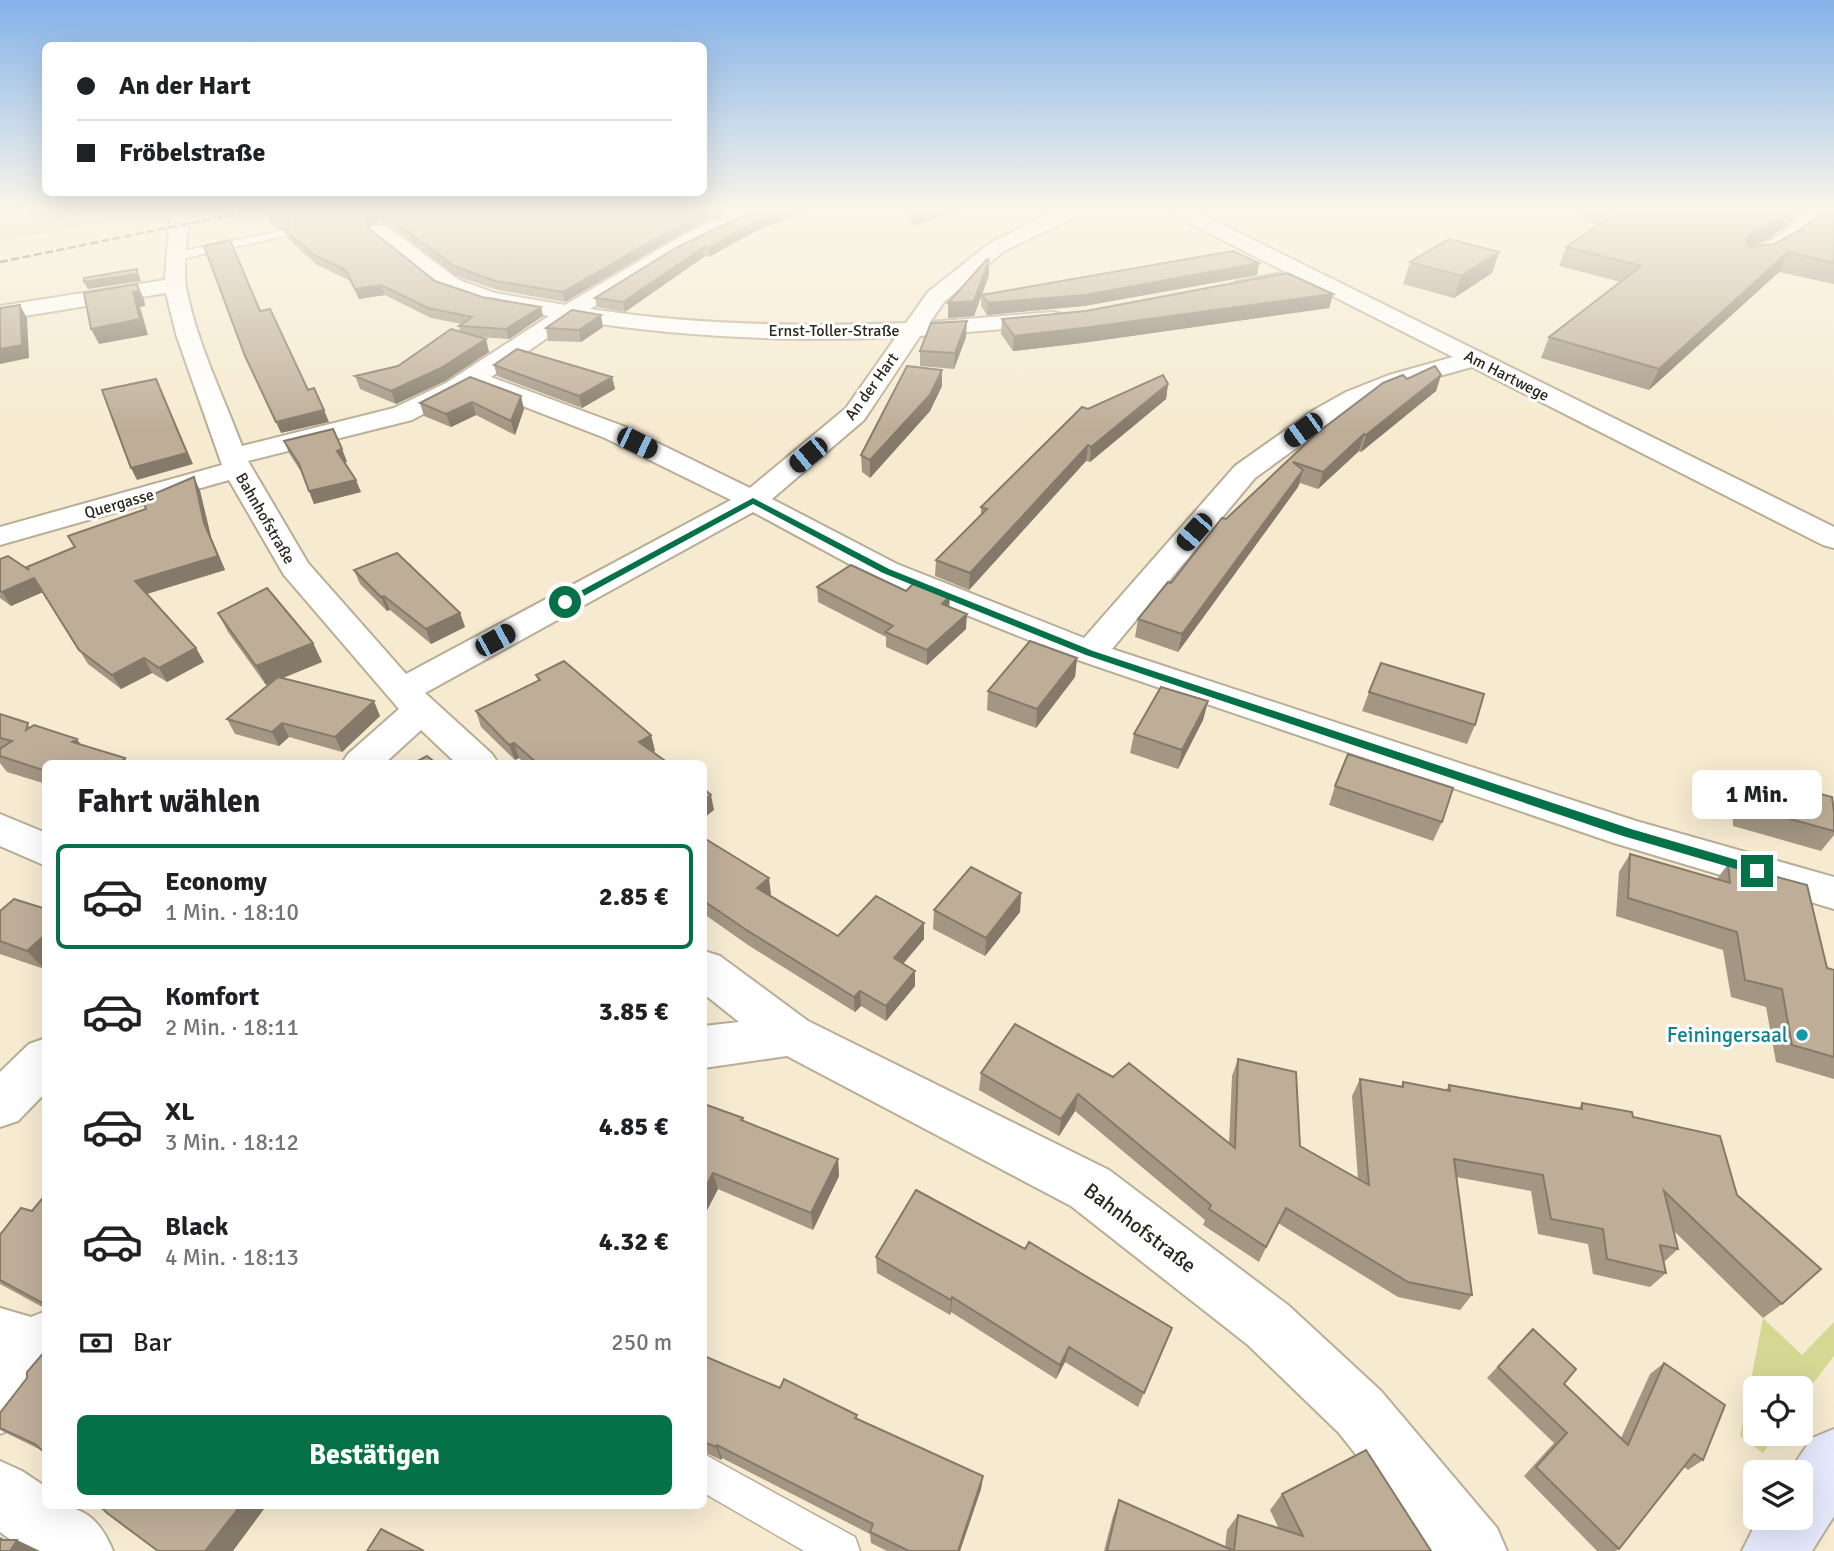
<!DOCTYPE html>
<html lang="de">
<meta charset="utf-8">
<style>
:root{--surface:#fff;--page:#f2f2f2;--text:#202124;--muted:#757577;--line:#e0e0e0;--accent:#057149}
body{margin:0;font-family:Signika,sans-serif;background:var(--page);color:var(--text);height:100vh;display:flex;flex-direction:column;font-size:26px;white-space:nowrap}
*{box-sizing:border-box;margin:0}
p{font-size:23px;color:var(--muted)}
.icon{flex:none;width:38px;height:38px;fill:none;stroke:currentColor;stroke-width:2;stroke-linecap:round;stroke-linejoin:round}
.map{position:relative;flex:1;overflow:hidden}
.drawer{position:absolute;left:42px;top:760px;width:665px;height:749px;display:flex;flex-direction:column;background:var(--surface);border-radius:10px;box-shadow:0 7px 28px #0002}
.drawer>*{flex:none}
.hud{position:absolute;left:42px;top:42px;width:665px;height:154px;border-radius:10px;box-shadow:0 7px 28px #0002;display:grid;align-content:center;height:154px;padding:0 35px;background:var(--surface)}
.buttons{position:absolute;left:1743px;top:1376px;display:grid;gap:14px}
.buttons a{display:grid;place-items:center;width:70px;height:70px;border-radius:10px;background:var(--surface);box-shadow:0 7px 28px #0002;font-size:35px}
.end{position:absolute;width:32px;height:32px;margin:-16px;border:9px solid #057149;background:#fff;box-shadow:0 0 0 4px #fff}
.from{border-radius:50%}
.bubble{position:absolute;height:49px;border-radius:10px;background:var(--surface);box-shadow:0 7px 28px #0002;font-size:23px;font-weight:700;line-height:49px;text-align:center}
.car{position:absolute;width:21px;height:42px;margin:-21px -10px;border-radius:9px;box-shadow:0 0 5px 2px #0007;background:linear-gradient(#222 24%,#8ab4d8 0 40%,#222 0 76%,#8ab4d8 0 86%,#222 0)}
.hud b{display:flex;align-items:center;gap:24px;height:66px;font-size:26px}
.hud b+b{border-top:2px solid var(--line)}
.hud i{width:18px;height:18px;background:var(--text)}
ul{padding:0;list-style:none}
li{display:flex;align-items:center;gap:21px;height:105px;margin:0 14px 10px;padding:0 21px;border:4px solid transparent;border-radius:10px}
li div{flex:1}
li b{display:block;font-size:26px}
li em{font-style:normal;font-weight:700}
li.active{border-color:var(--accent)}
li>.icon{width:63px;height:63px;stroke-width:1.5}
h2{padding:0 35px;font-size:32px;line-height:84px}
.pay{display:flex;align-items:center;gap:18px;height:77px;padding:0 35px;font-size:26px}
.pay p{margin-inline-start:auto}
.cta{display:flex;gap:14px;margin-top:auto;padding:14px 35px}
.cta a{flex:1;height:80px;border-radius:10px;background:var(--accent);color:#fff;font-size:28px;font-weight:700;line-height:80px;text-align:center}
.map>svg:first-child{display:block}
.green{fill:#d4d892}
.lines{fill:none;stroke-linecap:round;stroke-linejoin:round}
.lane-casing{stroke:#b8ad95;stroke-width:3}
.street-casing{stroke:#b8ad95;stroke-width:4}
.secondary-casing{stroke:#b8ad95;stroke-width:4}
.lane{fill:#fff;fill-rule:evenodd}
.street{fill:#fff;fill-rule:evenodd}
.secondary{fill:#e5e9fb;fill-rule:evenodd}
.rail{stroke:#666051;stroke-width:2.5;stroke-dasharray:8 3.5;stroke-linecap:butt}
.wall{fill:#a39683}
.shaded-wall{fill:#857a6a}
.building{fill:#beae98;stroke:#857a6a;stroke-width:2}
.route{fill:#057149}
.culture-dot{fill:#0f9aa8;stroke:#fff;stroke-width:2.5}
.labels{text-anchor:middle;stroke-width:6;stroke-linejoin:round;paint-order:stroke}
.far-street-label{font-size:16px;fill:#2b271d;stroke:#fff}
.near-culture-label{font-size:21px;fill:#0d838f;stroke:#fff;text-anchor:end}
.near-street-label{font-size:21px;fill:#2b271d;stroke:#fff}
</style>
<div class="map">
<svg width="1834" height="1551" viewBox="0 0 1834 1551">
<rect width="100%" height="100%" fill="#f6ebd1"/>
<path class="green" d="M0,211H163L0,241Z
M1763,1318L1802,1355L1834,1322V1356L1801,1399V1388H1755V1433H1777L1763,1453L1740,1436Z"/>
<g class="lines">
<g class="lane-casing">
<path id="lane" d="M285,230L289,231V235L178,260L172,256L178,252Z
M704,1454L855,1537L860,1551H804L704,1493Z"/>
</g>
<g class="street-casing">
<path id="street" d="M174,211H192C187,231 183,267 186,287C196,341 223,395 242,446L394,408L446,383L549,316L483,303L443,290L372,234L369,230L372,226H386L459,280L495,293L565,305L687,233L734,211H759L757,215L674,256L590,309C694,325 801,327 906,323L928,292L990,243L1056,211H1080L1078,215L1004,251L944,302L930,322L1053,312L1061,314L1064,319L1061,324L920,336L864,420L772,499L897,564L1084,638L1235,466L1314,410L1346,392L1389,375L1453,357L1303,281L1244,293L1236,292L1233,287L1236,282L1286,272L1173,215L1171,211H1195L1834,527V548L1823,545L1472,367L1407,385L1364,402L1332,422L1255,478L1112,649L1636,821L1834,877V909L1614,843L1078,660L875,578L753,512L425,693L492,754L498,763H456L421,730L385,763H342L348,754L399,709L284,575L229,480L0,545V527L222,465L176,334L166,293L0,320V306L165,280L169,225ZM573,320C680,337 788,342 896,337L846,408L750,488L623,426L491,377ZM474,387L605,438L731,500L406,674L308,563L248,461L412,420Z
M1808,211H1828C1814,230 1769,270 1744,263L1741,259L1744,255L1780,235Z
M0,814L46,833V866L0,846Z
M704,951L720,956L808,1021L1109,1170L1288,1305L1381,1391L1497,1528L1507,1551H1432L1339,1433L1248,1345L1071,1206L787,1056L704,1068V1026L739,1022L704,994Z
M46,1038V1092L18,1121L0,1127V1072L29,1044Z
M0,1308L31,1317L46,1311V1391L21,1425L0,1434Z
M0,1461L22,1471L46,1487V1505C82,1505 99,1517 113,1551H26L0,1532Z"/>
</g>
<g class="secondary-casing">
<path id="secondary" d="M1834,1429V1516L1812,1551H1742L1759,1517H1801V1472H1789L1812,1438Z"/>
</g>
<use href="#lane" class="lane"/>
<use href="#street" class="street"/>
<use href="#secondary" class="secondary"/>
<path class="rail" d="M0,262L250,211"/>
</g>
<path class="wall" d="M728,211L686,231L565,302L498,290L456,276L388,224L378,222L368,227L435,281L482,297L541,307L543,316L509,339L479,337L489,352L445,381L396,404L360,389L355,376L398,366L460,332L459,326L462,324L431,318L385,295L359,299L349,280L317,265L287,238L284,229H277L270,223L266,214Z
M752,211L754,232L709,257L705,256L625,312L597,307L595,298Z
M906,211H961L912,226L906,214Z
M1582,211H1798L1794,219L1770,238L1753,246L1774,244L1834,211V284L1779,272L1649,390L1541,358L1549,337L1621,282L1559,266L1566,247L1598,225L1579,220Z
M1499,252L1492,273L1454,298L1403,284L1410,262Z
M989,260V275L982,295L1257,275L1084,306L987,315L981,306V295L974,316L948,318Z
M1333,294L1329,308L1082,343L1013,351L1001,334L1002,319Z
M603,327L581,342L548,341L546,328Z
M966,337L954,369L920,366V351Z
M494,365L612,377L615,389L582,408L497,376Z
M1441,375L1436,391L1361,452L1359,451L1318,489L1300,483L1298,487L1178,652L1135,637L1138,619L1226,519L1317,433L1407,379Z
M470,377L524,409L515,435L476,415L451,427L424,416L420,403Z
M1168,384L1166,399L1090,462L1086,461L969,590L935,576L936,560L981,515V507L1088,409Z
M942,386L930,411L870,478L862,472L861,455Z
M284,441L342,449L347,462H345L361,492L314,504L303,475L289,453Z
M194,477L200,491L211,537L225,570L147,594L196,648L204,662L167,682L152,673L121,689L88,664L43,592L11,606L0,598V559L29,570L74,547L68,536L146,509Z
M354,570L460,613L465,627L431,644L390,610L387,611L360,584Z
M817,587L906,591L966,629L927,665L886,647V637L818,602Z
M218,613L313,643L322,662L282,678L380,716L342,752L289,737L279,746L235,734L227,719L272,682L266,685L228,632Z
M1077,658L1075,677L1036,728L987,710L988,691Z
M536,675L651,735L655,751L653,752L668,763H524L519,758L515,760L481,727L476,711L538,681Z
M1369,692L1475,725L1467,744L1362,711Z
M1208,701L1203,720L1178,769L1130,753L1134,734Z
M0,714L31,727L81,745L125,758L128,763H46V784L7,772L0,763Z
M1745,774L1834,831V835L1821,851L1733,826L1732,792Z
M1335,786L1442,822L1433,841L1329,805Z
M704,838L771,894L769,895L838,936L924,923V939L903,964L915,986L886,1021L861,1006L855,1012L748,945L704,914Z
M1630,854L1717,879L1728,864L1827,968L1834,970V1079L1776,1062L1766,1007L1731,997L1723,950L1616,916L1619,872Z
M1021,893L1020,912L985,956L933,929L934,910Z
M0,911L44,969L0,954Z
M1015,1024L1229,1144L1232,1076L1238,1059L1300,1146L1358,1179L1352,1096L1360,1079L1401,1086L1403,1082L1446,1090L1449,1085L1578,1109L1582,1103L1633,1117L1737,1195L1782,1304L1763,1318L1674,1231L1678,1249L1664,1262L1666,1273L1650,1287L1593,1274L1588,1244L1538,1234L1531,1191L1456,1177L1472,1295L1460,1310L1398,1297L1278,1223L1259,1262L1203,1225L1205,1220L1075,1111L1059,1136L979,1090L981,1073Z
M704,1104L743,1118L744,1121L838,1159L839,1176L813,1230L718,1189L704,1216Z
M46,1194V1309L0,1284V1235L32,1211Z
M1025,1249L1172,1328L1138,1407L1065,1362L1056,1379L951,1312L950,1315L877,1273L876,1257Z
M1521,1341L1621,1438L1650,1374L1664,1363L1703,1460L1688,1470L1684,1467L1619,1549L1616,1551H1597L1524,1476L1554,1443L1487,1378Z
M704,1356L780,1388L857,1415V1419L983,1476L981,1489L960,1551H887L871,1543L870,1534L722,1458L721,1460L704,1452Z
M27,1378L41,1450L0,1430V1413Z
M1282,1494L1431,1551H1104L1113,1516L1119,1500L1225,1547L1227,1530L1238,1515L1279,1529L1270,1510Z"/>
<path class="shaded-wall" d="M708,211H728L686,231L565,302L563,292L685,222Z
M784,211H807L754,232L709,257L708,248L753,223Z
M916,211H961L912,226V212Z
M1790,211H1798L1794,219L1770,238L1741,253L1750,234Z
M375,213L378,222L368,228L365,219Z
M704,247L705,256L625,312L623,302Z
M1499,252L1492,273L1454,298L1461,276Z
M1788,252L1779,272L1649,390L1659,369Z
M989,260V275L974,316L948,318V303Z
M1259,263L1257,275L1084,306L987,315L988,303Z
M137,269L141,281L88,289L84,282Z
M137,284L144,299L145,306L140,307L148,335L99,344L91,329L133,292Z
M381,285L385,295L359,299L355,289Z
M1333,294L1329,308L1082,343L1013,351L1014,336Z
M20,305L27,318L29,358L0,364V349Z
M541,307L543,316L509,339L506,329Z
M601,315L603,327L581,342L579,330Z
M967,321L966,337L954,369L955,353Z
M486,339L489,352L445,381L396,404L391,391Z
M942,370V386L930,411L870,478V460Z
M1441,375L1436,391L1361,452L1366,435Z
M612,377L615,389L582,408L579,396Z
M156,379L193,464L137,480L131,468Z
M1168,384L1166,399L1090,462L1091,447Z
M521,396L524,409L515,435L511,421Z
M472,402L476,415L451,427L446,414Z
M324,410L329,422L281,433L276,422Z
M1364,434L1359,451L1318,489L1323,472Z
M1088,445L1086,461L969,590L970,573Z
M342,449L347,462L342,463L337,451Z
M1303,470L1298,487L1178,652L1182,634Z
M194,477L200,491L211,537L225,570L143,595L135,581L204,523Z
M356,480L361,492L314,504L309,491Z
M34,578L43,592L11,606L2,592Z
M384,596L390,610L387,611L381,597Z
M950,596L949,611L942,604Z
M460,613L465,627L431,644L426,629Z
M967,614L966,629L927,665V650Z
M313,643L322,662L266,685L256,666Z
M196,648L204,662L167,682L159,668Z
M144,658L152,673L121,689L112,675Z
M1077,658L1075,677L1036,728L1037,709Z
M374,701L380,716L342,752L335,737Z
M1208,701L1203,720L1178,769L1182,750Z
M282,723L289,737L279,746L272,732Z
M651,735L655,751L643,758L639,742Z
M77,739L89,756L72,742Z
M514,743L519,758L515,760L509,745Z
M125,758L128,763H120Z
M711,795L714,810L704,818V800Z
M769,878L771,894L760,904L757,888Z
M1021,893L1020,912L985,956L986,938Z
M924,923V939L894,974V958Z
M46,934V967L44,969L27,951Z
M915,971V986L886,1021V1006Z
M860,991L861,1006L855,1012L854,997Z
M1078,1094L1075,1111L1059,1136L1061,1119Z
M838,1159L839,1176L813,1230L811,1213Z
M713,1173L718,1189L704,1216V1190Z
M952,1297L951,1312L950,1315L951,1300Z
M1069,1347L1065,1362L1056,1379L1060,1365Z
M717,1445L722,1458L721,1460L716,1447Z
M983,1476L981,1489L960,1551H958Z
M241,1505H267L233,1551H205Z
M0,1537L8,1541L17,1540L40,1551H10L0,1542Z"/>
<path class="building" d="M281,211H708L685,222L563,292L495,281L454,266L385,215L375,213L365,219L367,227L435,281L482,297L541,307L506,329L459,326L472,317L428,308L381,285L355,289L346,270L314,255L284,229L288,228V220H273L266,214Z
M752,211H784L753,223L708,248L704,247L623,302L595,298L674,249Z
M1619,211H1790L1779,219L1750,234L1746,242L1751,247L1774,244L1800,230L1823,211H1834V263L1788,252L1659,369L1549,337L1641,266L1566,247Z
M1449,239L1499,252L1461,276L1410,262Z
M230,240L260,311L270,309L308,390L314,388L324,410L276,422L245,356L204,246Z
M1233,251L1259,263L1085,295L988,303L982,295Z
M987,259L989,260L974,301L948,303Z
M137,269V274L84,282V278Z
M1287,273L1333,294L1083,328L1014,336L1002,319L1086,311Z
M137,284L139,291L133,292L140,319L91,329L84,293Z
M20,305L22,345L0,349V308Z
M572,310L601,315L579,330L546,328Z
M967,321L955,353L920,351L931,323Z
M451,329L486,339L441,368L391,391L355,376L398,366Z
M517,349L612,377L579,396L494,365Z
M907,366L942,370L930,395L870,460L861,455Z
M1435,366L1441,375L1366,435L1364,434L1323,472L1293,462L1303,470L1182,634L1138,619L1168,582L1171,583L1222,518L1226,519L1317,433L1383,383L1403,375L1407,379Z
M1163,375L1168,384L1091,447L1088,445L970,573L936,560L987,509L981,507L1082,407L1088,409Z
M470,377L521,396L511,421L472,402L446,414L420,403Z
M156,379L187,453L131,468L102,390Z
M333,429L342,449L337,451L356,480L309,491L299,464L284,441Z
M194,477L204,523L218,556L135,581L196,648L159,668L144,658L112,675L79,650L34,578L2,592L0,591V559L8,556L29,570L27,567L75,547L68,536L146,509L142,499Z
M397,553L460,613L426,629L384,596L381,597L354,570Z
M851,565L906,591L915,582L950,596L942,604L967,614L927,650L885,632L893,626L817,587Z
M267,588L313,643L256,666L218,613Z
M1030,641L1077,658L1037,709L988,691Z
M564,661L651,735L639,742L668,763H537L514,743L509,745L476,711L540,680L536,675Z
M1381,663L1484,694L1475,725L1369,692Z
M278,677L374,701L335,737L282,723L272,732L227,719Z
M1161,687L1208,701L1182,750L1134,734Z
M0,714L28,723L26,730L34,725L77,739L72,742L125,758L120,763H46V771L0,756V749L12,741L0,738Z
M1348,754L1453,788L1442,822L1335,786Z
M427,756L436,763H414Z
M1745,774L1832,797L1834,812V831L1746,807Z
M704,789L711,795L704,800Z
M704,838L769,878L757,888L838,936L876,896L924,923L894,958L915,971L886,1006L860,991L854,997L745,929L704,901Z
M1630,854L1730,883L1728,864L1807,885L1827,968L1834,970V1057L1792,1045L1782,989L1745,980L1737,932L1628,898Z
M971,867L1021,893L986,938L934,910Z
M14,899L46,909V934L27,951L0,941V911Z
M1015,1024L1113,1077L1129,1063L1235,1148L1238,1059L1296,1072L1300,1146L1369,1185L1360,1079L1403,1087V1082L1450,1091L1449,1085L1582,1109V1103L1632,1112L1633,1117L1720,1136L1737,1195L1821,1269L1782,1304L1664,1191L1678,1249L1660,1245L1666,1273L1607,1259L1603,1229L1551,1219L1543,1175L1454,1159L1472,1295L1408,1282L1286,1208L1266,1247L1209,1209L1211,1205L1078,1094L1061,1119L981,1073Z
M704,1104L743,1118L741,1120L838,1159L811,1213L713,1173L704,1190Z
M916,1190L1025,1249L1029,1242L1172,1328L1144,1393L1069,1347L1060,1365L952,1297L951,1300L876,1257Z
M46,1194V1305L0,1280V1235L21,1208L32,1211Z
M1533,1329L1576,1369L1564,1384L1628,1445L1664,1363L1725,1405L1703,1460L1694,1454L1619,1549L1536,1467L1567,1433L1498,1367Z
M46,1350V1454L35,1444L0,1428V1413L27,1378V1372Z
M704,1356L780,1388L784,1379L857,1415L855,1418L983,1476L958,1551H909L870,1532L873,1524L717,1445L716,1447L704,1442Z
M1366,1450L1431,1551H1107L1119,1500L1234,1551L1238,1515L1303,1536L1282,1494Z
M99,1505H241L205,1551H158L107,1513Z
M381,1529L424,1551H367Z
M0,1540H17L10,1551H0Z"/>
<linearGradient id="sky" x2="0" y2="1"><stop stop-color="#83b2e9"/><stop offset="0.49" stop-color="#fbf6ea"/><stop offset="1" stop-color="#fbf6ea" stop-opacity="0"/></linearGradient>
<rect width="1834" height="428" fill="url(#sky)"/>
<path class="route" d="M753,498L889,569L1093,651L1631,829L1761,867L1763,871L1757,875L1623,836L1086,655L883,573L753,504L569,604L560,602Z"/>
<circle class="culture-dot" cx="1802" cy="1035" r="7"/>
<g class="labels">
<g class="far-street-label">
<text x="834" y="336">Ernst-Toller-Straße</text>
<text transform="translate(1507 375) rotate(27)" y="6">Am Hartwege</text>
<text transform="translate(871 386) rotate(-54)" y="6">An der Hart</text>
<text transform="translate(119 503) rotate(-16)" y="6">Quergasse</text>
<text transform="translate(266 518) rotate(60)" y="6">Bahnhofstraße</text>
</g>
<g class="near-culture-label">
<text x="1788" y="1042">Feiningersaal</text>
</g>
<g class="near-street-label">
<text transform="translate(1140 1228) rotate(37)" y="7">Bahnhofstraße</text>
</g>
</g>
</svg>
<div class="buttons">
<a><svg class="icon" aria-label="locate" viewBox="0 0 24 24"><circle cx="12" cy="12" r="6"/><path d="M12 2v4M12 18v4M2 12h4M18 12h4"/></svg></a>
<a><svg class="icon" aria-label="layers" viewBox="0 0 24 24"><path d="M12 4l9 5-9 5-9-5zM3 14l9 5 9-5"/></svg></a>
</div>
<i class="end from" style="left:565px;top:602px"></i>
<i class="end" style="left:1757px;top:871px"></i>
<div class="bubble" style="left:1692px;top:770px;width:130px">1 Min.</div>
<i class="car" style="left:1303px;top:430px;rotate:234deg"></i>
<i class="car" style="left:637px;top:443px;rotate:116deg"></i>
<i class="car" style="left:808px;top:455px;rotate:231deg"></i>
<i class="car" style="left:1194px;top:532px;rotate:221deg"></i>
<i class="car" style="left:495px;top:640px;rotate:61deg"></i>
<div class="hud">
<b><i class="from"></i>An der Hart</b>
<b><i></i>Fröbelstraße</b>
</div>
<section class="drawer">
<h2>Fahrt wählen</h2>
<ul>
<li class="active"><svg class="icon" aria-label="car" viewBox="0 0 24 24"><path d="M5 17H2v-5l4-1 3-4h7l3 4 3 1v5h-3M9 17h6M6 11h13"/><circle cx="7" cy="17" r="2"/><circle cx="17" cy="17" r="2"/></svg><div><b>Economy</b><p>1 Min. · 18:10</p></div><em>2.85 €</em></li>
<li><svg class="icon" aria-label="car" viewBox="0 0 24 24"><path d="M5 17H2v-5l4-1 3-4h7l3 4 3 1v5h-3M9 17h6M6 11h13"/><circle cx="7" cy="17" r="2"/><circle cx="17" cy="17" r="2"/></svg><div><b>Komfort</b><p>2 Min. · 18:11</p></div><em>3.85 €</em></li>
<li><svg class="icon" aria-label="car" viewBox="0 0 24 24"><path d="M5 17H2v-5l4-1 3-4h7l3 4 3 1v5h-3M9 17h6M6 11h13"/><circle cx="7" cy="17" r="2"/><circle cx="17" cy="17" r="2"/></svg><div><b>XL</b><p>3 Min. · 18:12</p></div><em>4.85 €</em></li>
<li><svg class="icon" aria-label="car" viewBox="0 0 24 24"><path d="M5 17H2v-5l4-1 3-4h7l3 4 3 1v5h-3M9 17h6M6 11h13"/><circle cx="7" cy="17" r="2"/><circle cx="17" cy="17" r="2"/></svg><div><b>Black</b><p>4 Min. · 18:13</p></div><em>4.32 €</em></li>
</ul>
<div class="pay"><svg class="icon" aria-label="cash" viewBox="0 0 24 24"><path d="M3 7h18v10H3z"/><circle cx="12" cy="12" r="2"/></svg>Bar<p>250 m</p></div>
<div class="cta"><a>Bestätigen</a></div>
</section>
</div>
